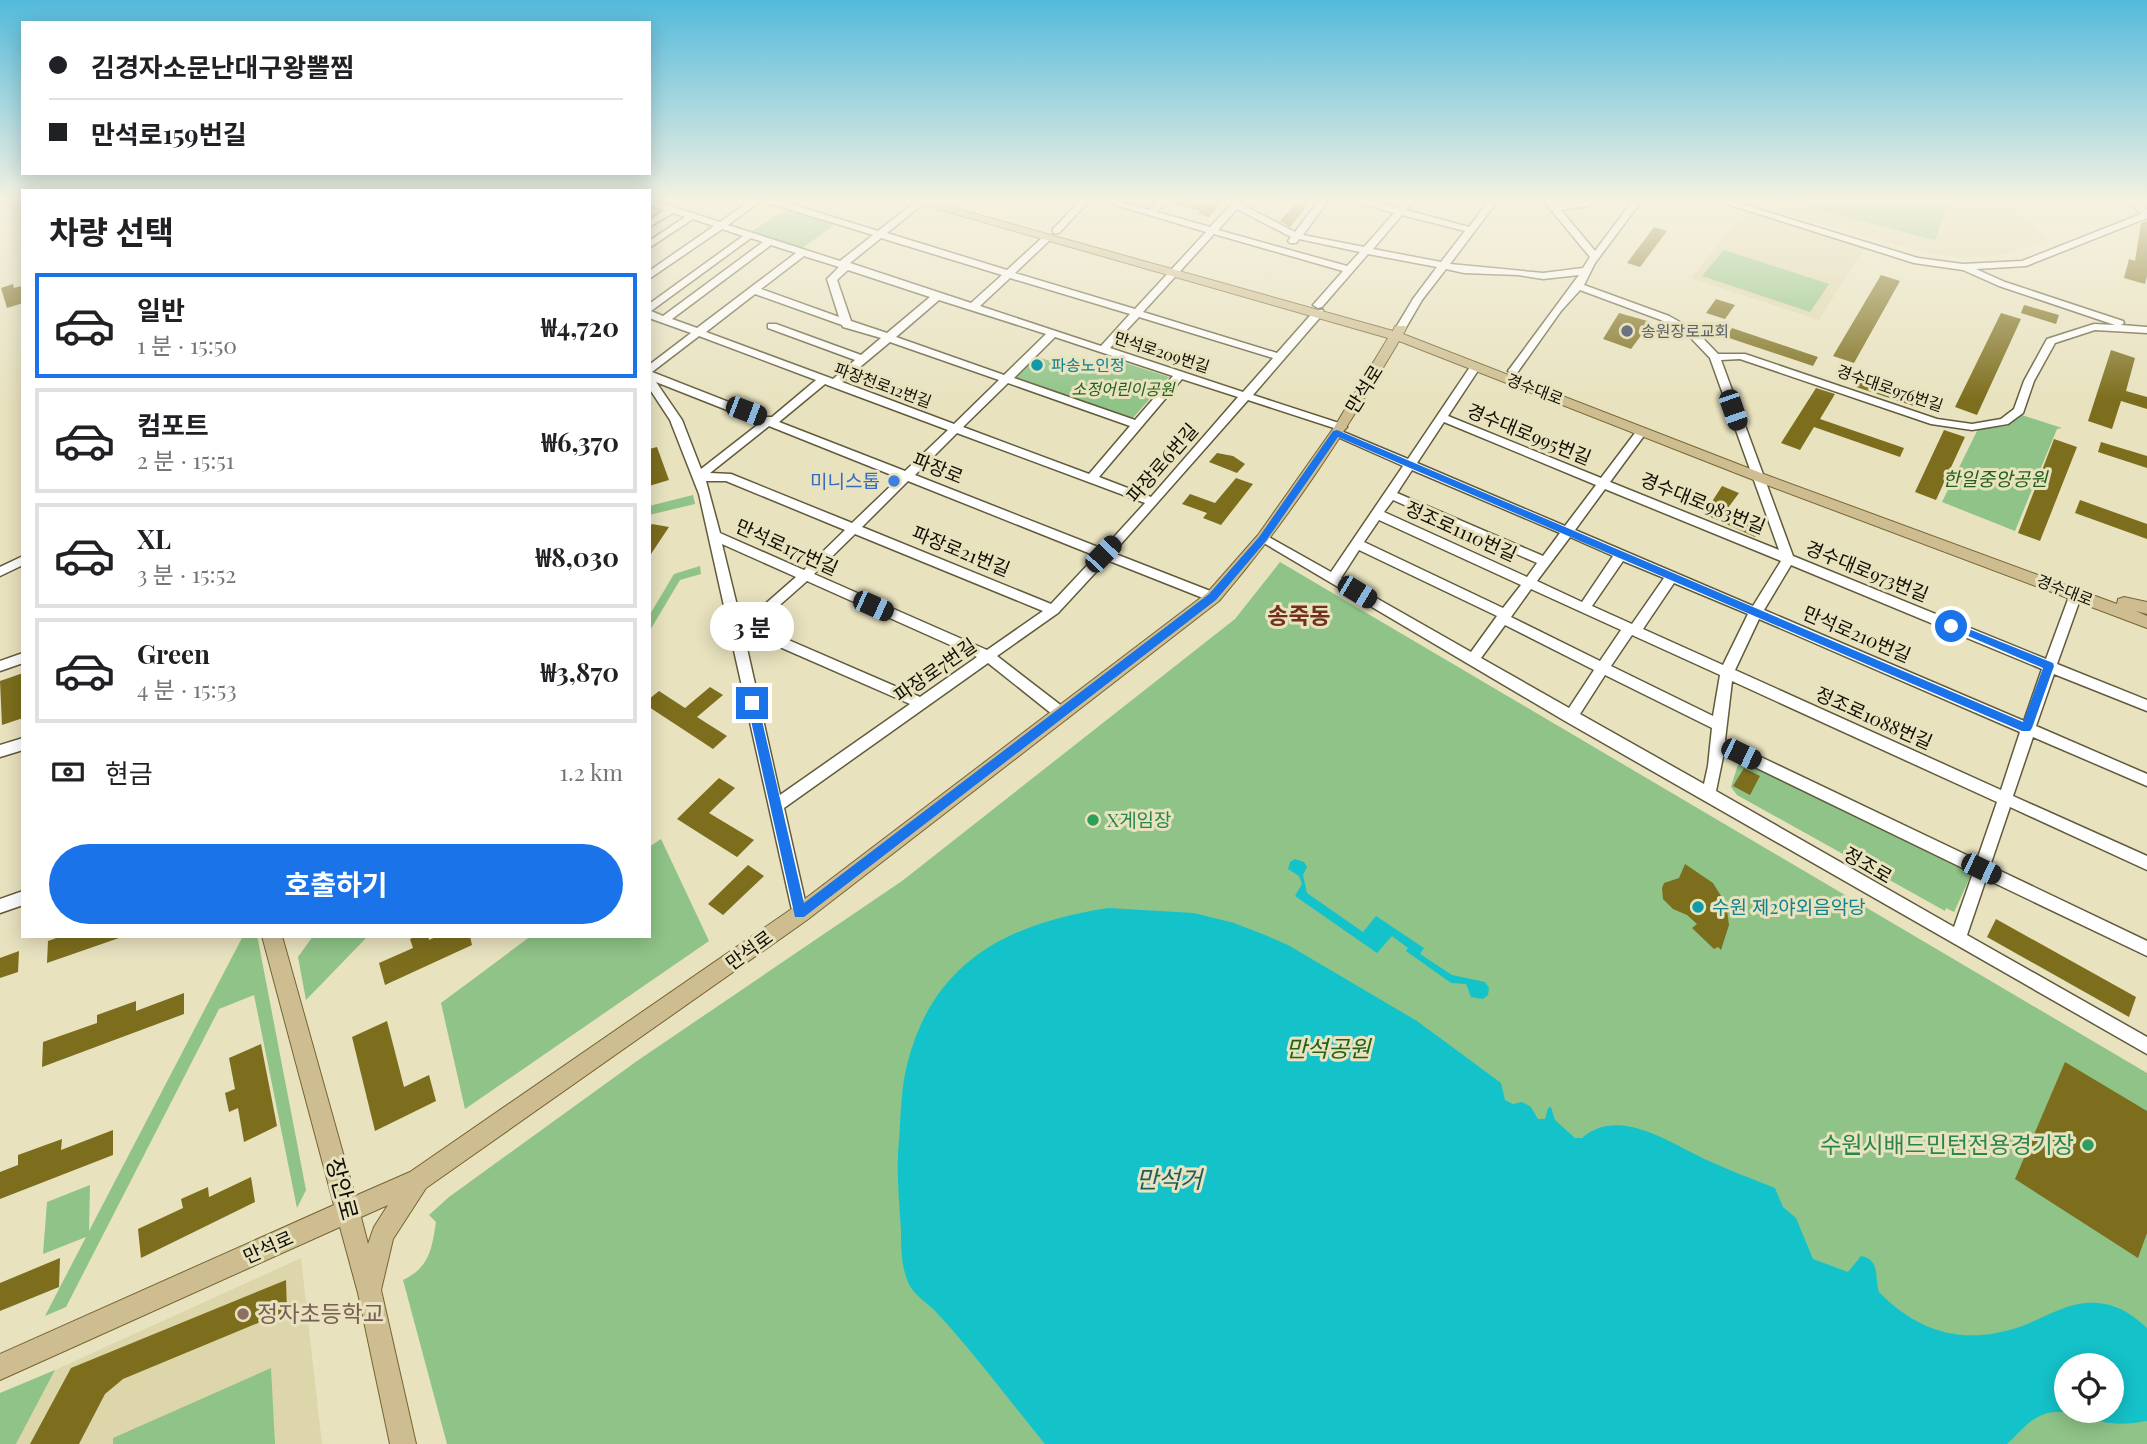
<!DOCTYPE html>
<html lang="ko">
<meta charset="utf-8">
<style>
:root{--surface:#fff;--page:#f6f6f6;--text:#202124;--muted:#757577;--line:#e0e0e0;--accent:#1a73e8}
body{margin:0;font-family:"Playfair Display","Noto Sans KR",serif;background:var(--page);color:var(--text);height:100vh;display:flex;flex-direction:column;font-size:26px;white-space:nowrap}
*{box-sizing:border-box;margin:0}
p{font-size:23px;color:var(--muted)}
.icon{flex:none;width:38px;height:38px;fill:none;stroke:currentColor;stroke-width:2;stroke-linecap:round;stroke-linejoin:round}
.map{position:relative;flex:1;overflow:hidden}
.sheet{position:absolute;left:21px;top:189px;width:630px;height:749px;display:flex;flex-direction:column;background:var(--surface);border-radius:0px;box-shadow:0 4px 18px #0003}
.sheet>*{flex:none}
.banner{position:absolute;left:21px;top:21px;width:630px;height:154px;border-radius:0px;box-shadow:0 4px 18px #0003;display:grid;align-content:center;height:154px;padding:0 28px;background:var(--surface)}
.tools{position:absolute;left:2054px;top:1353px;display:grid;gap:14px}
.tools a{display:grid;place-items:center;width:70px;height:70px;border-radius:50%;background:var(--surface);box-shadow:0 4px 18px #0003;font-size:35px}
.end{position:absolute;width:32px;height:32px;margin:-16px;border:9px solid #1a73e8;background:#fff;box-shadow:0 0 0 4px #fff}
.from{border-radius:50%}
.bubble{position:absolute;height:49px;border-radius:24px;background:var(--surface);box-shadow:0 4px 18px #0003;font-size:23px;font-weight:700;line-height:49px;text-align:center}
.car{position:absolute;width:21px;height:42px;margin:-21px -10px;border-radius:9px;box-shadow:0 0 5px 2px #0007;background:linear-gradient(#222 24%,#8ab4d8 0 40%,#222 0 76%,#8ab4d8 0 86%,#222 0)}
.banner b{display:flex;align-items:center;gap:24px;height:66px;font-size:26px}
.banner b+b{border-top:2px solid var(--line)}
.banner i{width:18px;height:18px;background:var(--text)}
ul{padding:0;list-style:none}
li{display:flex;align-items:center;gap:21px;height:105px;margin:0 14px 10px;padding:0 14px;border:4px solid var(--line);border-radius:0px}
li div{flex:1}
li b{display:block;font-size:26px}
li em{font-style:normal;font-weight:700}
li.on{border-color:var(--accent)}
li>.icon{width:63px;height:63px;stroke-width:1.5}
h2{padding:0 28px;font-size:32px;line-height:84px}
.pay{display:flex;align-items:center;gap:18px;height:77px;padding:0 28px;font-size:26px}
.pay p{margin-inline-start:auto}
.action{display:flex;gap:14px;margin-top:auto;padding:14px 28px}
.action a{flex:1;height:80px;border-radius:42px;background:var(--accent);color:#fff;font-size:28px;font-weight:700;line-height:80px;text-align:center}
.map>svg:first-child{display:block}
.built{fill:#ded6ab}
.green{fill:#8fc387;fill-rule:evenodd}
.water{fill:#14c3c9;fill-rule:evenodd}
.building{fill:#7c6e1d}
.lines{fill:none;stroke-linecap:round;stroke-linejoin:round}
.minor-casing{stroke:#605b3c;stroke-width:3}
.major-casing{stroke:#766430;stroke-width:2}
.minor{fill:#fff;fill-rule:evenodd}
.major{fill:#cdbd91;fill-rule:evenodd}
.route{fill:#1a73e8}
.worship-dot{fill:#6b7280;stroke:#e8e2bf;stroke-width:2.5}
.culture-dot{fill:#0f9aa8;stroke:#e8e2bf;stroke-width:2.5}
.shop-dot{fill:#3f7fe0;stroke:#e8e2bf;stroke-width:2.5}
.leisure-dot{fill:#2e9e5b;stroke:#e8e2bf;stroke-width:2.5}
.education-dot{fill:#8d6e63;stroke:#e8e2bf;stroke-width:2.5}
.labels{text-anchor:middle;stroke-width:6;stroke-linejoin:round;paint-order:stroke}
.far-worship-label{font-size:16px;fill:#5b616d;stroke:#e8e2bf;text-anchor:start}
.far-street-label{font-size:16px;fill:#110f04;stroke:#e8e2bf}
.far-culture-label{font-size:16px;fill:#0d838f;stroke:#e8e2bf;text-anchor:start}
.far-park-label{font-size:16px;font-style:italic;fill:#226118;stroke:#e8e2bf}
.street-label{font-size:19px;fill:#110f04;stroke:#e8e2bf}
.park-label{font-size:19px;font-style:italic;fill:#226118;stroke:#e8e2bf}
.shop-label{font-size:19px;fill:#366cbe;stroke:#e8e2bf;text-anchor:end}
.leisure-label{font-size:19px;fill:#27864d;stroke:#e8e2bf;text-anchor:start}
.culture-label{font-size:19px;fill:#0d838f;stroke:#e8e2bf;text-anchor:start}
.quarter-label{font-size:23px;font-weight:bold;fill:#722f1e;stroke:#e8e2bf}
.near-park-label{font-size:23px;font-style:italic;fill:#226118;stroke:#e8e2bf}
.near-leisure-label{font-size:23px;fill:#27864d;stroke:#e8e2bf;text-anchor:end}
.near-street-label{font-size:23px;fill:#110f04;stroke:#e8e2bf}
.near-education-label{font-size:23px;fill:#785e54;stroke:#e8e2bf;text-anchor:start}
.near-water-label{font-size:24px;font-style:italic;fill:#1f5c5f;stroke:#e8e2bf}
</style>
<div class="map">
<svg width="2147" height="1444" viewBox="0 0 2147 1444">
<rect width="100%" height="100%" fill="#e8e2bf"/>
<path class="built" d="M1730,199H1989L2016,209L2048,240L1998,256L1959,257L1930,254Z
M1745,211L1866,245L1819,320L1691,278Z
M301,1258L322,1444H16L55,1370Z"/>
<path class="green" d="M1822,199H1941L1949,201L1935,240L1810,208Z
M787,208L836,224L801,249L751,232Z
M1724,250L1829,284L1810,312L1702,276Z
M1035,356L1090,374L1107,357L1169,377L1132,419L1012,379Z
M2022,415L2062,428L2057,429L2015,531L1942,502L1978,429L2007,426Z
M693,495L695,504L649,515V506Z
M1280,562L2147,1073V1444H447L403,1280C429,1268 432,1249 436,1222L429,1215L449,1197L637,1061L902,881L1235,619ZM2067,1365H2112V1410H2067Z
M700,566L701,574L680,580L649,632V616L674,574Z
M1740,758L1972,873L1954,912L1946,908L1945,911L1737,795L1731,787Z
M661,839L709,941L465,1109L441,1003L531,936H649V847Z
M243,936H257L258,940L306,1190L297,1208L254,995L219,1009L66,1307L45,1316L86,1237L43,1254L47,1202L90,1185L89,1231Z
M313,936H368L306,1000L298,957Z
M271,1368L275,1444H113V1438Z
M55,1370L16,1444H0V1393Z"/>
<path class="water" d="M1295,859L1304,862L1307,867L1303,875L1307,893L1363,932L1376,916L1424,948L1420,954L1452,975L1485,982L1489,988L1488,995L1483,999L1471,997L1466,984L1451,983L1406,951L1408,948L1392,936L1377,953L1295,896L1302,884L1299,876L1288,869L1290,862Z
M1108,908L1194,913L1234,923L1265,935L1288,945L1417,1021L1501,1083L1505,1100L1513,1104L1522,1102L1531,1107L1538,1119H1545L1548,1108L1551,1107L1555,1120L1575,1138H1582C1620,1105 1672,1145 1709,1161C1731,1171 1753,1179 1775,1188L1783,1207L1796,1218L1813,1259L1848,1272L1861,1256C1881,1260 1874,1277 1879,1292C1921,1335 1968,1346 2025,1325C2044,1317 2065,1305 2085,1303C2111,1301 2129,1311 2147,1328V1421C2130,1424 2116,1425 2099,1421C2077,1416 2057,1405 2036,1418C2025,1424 2016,1436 2007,1444H1045C1009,1400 975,1354 937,1313C928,1303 913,1295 908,1282C901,1265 901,1248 901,1230C899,1199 896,1171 899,1140C901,1114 901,1086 908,1061C935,959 1011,923 1108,908ZM2112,1365V1410H2067V1365Z"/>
<path class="building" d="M1172,199H1225L1209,217L1198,214L1200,211L1169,203Z
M1299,199H1312L1290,227L1280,221Z
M2147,221V276L2145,284L2124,278L2129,259L2135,261L2141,223Z
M1654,227L1667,231L1640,267L1627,263Z
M1881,275L1900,281L1854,363L1833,356Z
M13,284L14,288L21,286L23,303L7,308L1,288Z
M1716,299L1735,305L1725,319L1706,313Z
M2024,305L2059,315L2056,324L2021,313Z
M1619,313L1651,322L1631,349L1603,339Z
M2001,313L2021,319L1977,415L1955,407Z
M1732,328L1818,357L1813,366L1726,337Z
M2111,350L2135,358L2126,391L2147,397V409L2121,401L2112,429L2088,421Z
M1860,379L1933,403L1929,411L1856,387Z
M1816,388L1835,394L1820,419L1904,448L1900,457L1814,427L1800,450L1781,443Z
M1944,430L1965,437L1936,500L1915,492Z
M2054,439L2077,447L2040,541L2018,533Z
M2101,442L2147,456V468L2098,452Z
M657,447L669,480L649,486V449Z
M1217,453L1233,456L1245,464L1237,473L1209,462Z
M1236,478L1253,484L1221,525L1203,518L1207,513L1182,504L1190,494L1215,503Z
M1722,486L1739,493L1725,512L1762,528L1755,537L1704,514Z
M2080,500L2147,524V539L2075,513Z
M652,524L669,527L649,557V528Z
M23,673V718L2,725L0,681Z
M710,687L723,695L697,717L727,736L713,749L649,707V699L659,691L685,708Z
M1744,768L1760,776L1750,795L1733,786Z
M719,778L735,788L709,813L754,840L737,857L677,819Z
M1685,864L1713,883L1721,896L1727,910L1729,925L1721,950L1718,947L1714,949L1692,928L1697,924L1687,915L1673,909L1663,899L1662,888L1664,883L1679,878Z
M748,865L764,876L723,915L708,904Z
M1996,919L2136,997L2129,1017L1987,937Z
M62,936H119V938L47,963L48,941Z
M416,936H428L429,940L438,936H470L472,945L385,985L379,963L413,948L410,939Z
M19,951L18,972L0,978V958Z
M184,993V1014L42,1067L43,1042L97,1023V1015L136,1001V1011Z
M387,1021L404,1087L429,1075L436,1101L375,1131L352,1037Z
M261,1044L277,1126L244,1142L238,1108L229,1112L225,1093L235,1089L229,1058Z
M2065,1062L2147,1111V1233L2138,1258L2015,1179Z
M113,1130V1155L0,1199V1172L18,1165V1155L62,1139L61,1150Z
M251,1177L255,1202L141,1258L138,1229L183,1208L181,1199L208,1187L209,1197Z
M60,1258L59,1287L0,1311V1283Z
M286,1280L287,1311L123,1379L105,1394L79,1444H30L71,1368Z"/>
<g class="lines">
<g class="minor-casing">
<path id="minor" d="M649,199L720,222L752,199H775L878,231L919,199H929L887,233L1007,270L1044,236H1050V240L1015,273L1135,309L1206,232L1096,199H1111L1149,210L1160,199H1169L1157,212L1210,227L1236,199H1245L1241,204L1295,232L1320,199H1329L1303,235L1364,247L1394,213L1348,199H1364L1398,208L1406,199H1415L1406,210L1469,227L1490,199H1499L1450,264L1543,273L1583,268L1590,257L1542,199H1551L1557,205L1579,202L1577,199H1586L1591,204L1589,206L1561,210L1595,251L1634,199H1643L1595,263L1584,285L1669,316L1696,331L1718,354H1745L1937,419L1972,424L2001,419L2014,409L2024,381L2047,339L2094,324L2115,325L1999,286L1963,270L1914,263L1711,199H1725L1918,258L1963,264L2022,261L2141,214L2127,199H2136L2147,210V218L2026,266L1976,269L2005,282L2123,321L2124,323L2121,325L2147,327V333L2095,330L2055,343L2034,381L2023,413L2008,424L1972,430L1931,424L1740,359L1721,360L1793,556L2046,659L2070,594L2076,589L2081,591L2082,594L2057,664L2147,700V711L2054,674L2036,726L2147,774V786L2033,737L2013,796L2147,856V870L2010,807L1990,866L2147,941V956L1986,879L1967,935L2147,1037V1054L1565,721L1257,539L1259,536H1267L1331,572L1403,466L1333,435V431H1341L1408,459L1472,364L1476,363L1481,366L1448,416L1601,478L1638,429H1646V433L1610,482L1779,550L1710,358L1688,335L1661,320L1580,290L1561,311L1517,373L1513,374L1508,371L1579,275L1543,279L1518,275L1464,273L1446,269L1422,300L1404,331L1400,332L1395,329L1413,299L1437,267L1368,254L1322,307L1318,308L1313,305L1343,271L1214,234L1143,312L1277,353L1315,310H1323V314L1253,395L1345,425L1347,427L1345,429H1337L1248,400L1113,553L1218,594L1219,597L1218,600H1208L1107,560L1058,613L997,656L1067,710L1069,714L1067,718H1057L988,663L784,808L808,914L806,919L800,921L794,919L699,494L670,420L649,388V365L691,333L649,318V304L743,236L722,229L649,279V271L714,226L693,219L649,248V241L685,217L673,213L649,227V220L664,210L649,205ZM762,200V201L873,235L840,261L728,225ZM1237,209L1291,237L1288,241L1290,243H1296L1299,239L1360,252L1347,266L1218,230ZM1402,215L1465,231L1441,262L1373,249ZM751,238L763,242L663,316L651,311ZM881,238L1002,275L971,303L850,263ZM771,245L796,253L697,328L672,319ZM804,256L839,267L827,279L839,317L761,289ZM848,270L930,297L887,333L851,321L837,280ZM1010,278L1130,314L1101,346L980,306ZM755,294L842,325L843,327L881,338L861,355L776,324H768V328L855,360L833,379L706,332ZM939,300L1046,334L1004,375L896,337ZM1139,317L1273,358L1243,392L1110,348ZM699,336L816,380L772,417H767L652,372ZM1055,337L1173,376L1135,420L1014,378ZM890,342L999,380L954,424L842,382ZM1182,379L1238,397L1151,497L1099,477ZM656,382L760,423L701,469L682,420ZM1008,383L1130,426L1089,474L963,427ZM825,384L830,386L948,430L905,471L779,422ZM1444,422L1596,485L1565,526L1417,463ZM769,426L899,478L852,523L731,474L710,473ZM957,433L1145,503L1103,549L915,475ZM1412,470L1560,533L1543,556L1397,493ZM706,481H726L845,530L804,570L720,533ZM908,481L1096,556L1051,604L862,527ZM1605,489L1781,561L1753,606L1575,530ZM1393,500L1537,563L1527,577L1384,512ZM1379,520L1521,585L1503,608L1364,542ZM855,534L1043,611L987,650L814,574ZM1570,537L1613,556L1582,602L1537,581ZM722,544L796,577L749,618L741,622ZM1359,550L1497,616L1471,652L1341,578ZM1623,561L1664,578L1632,624L1592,606ZM1791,565L2042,669L2024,721L1764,610ZM807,581L977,657L920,697L756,626ZM1674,583L1748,614L1723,665L1643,629ZM1531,589L1621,630L1600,661L1511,617ZM1759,619L2020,732L2001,790L1735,670ZM1505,625L1594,670L1569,708L1481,658ZM744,635H752L910,704L780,795ZM1632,635L1720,675L1713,716L1611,666ZM1605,675L1712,728L1708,766L1704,784L1580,714ZM1732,681L1997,802L1977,860L1725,740ZM1724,752L1973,873L1954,927L1716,791Z
M1082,199H1091L1059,233H1053V229Z
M23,556V565L0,576V567Z
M23,653V663L0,671V661Z
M23,738V750L0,757V745Z
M23,891V905L0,913V899Z"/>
</g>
<g class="major-casing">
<path id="major" d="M903,199H922L1393,331L1395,326H1405L1406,329L1403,334L1761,473L2117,604L2118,599L2124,597L2147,602V614L2136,611L2147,616V628L1751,479L1399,341C1344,434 1289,519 1219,601L807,920L426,1188L393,1239L381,1290L416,1444H390L358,1293L340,1227L0,1380V1354L334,1205L262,936H282L355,1196L410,1172L793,908L1207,593L1258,535L1335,426L1388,338ZM388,1205L374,1227L368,1244L361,1217Z"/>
</g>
<use href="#minor" class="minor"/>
<use href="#major" class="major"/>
</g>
<linearGradient id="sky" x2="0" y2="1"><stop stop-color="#53badc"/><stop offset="0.5" stop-color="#f5f2e2"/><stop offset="1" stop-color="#f5f2e2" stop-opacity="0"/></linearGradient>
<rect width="2147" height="401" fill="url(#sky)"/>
<path class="route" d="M1337,430L2023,722L2043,668L1945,626L1951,622L1954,623L2053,663L2054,666L2032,728L2030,731H2022L1338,437L1266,541L1216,600L804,917H795L747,703L749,700L752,698L758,703L804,903L1209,594L1259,537L1333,431Z"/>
<circle class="worship-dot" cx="1627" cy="331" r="7"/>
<g class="culture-dot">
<circle cx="1037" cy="365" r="7"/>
<circle cx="1698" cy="907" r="7"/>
</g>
<circle class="shop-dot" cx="894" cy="481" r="7"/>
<g class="leisure-dot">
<circle cx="1093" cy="820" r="7"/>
<circle cx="2088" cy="1145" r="7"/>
</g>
<circle class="education-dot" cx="243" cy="1314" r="7"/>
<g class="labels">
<g class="far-worship-label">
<text x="1641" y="337">송원장로교회</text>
</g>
<g class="far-street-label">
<text transform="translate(1162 352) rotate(18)" y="6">만석로209번길</text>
<text transform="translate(883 385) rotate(20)" y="6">파장천로12번길</text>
<text transform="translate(1890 388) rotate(19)" y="6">경수대로976번길</text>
<text transform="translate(1535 389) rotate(21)" y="6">경수대로</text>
<text transform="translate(2065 590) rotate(21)" y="6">경수대로</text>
</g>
<g class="far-culture-label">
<text x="1051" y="371">파송노인정</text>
</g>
<g class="far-park-label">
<text x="1123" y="395">소정어린이공원</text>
</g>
<g class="street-label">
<text transform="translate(1364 389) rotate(-58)" y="7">만석로</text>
<text transform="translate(1529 434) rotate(22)" y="7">경수대로995번길</text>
<text transform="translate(1162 463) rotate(-49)" y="7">파장로6번길</text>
<text transform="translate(938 468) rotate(22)" y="7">파장로</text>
<text transform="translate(1703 503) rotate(22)" y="7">경수대로983번길</text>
<text transform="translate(1461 531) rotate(24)" y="7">정조로1110번길</text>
<text transform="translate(787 547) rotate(24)" y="7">만석로177번길</text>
<text transform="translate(961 551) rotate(22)" y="7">파장로21번길</text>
<text transform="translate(1867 571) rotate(22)" y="7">경수대로973번길</text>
<text transform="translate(1857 634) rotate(23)" y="7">만석로210번길</text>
<text transform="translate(935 670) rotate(-35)" y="7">파장로7번길</text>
<text transform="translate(1874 718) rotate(24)" y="7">정조로1088번길</text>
<text transform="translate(1868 865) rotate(30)" y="7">정조로</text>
<text transform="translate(749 950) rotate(-36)" y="7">만석로</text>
<text transform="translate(268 1247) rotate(-24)" y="7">만석로</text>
</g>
<g class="park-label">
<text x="1995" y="486">한일중앙공원</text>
</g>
<g class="shop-label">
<text x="880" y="488">미니스톱</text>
</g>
<g class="leisure-label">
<text x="1107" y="827">X게임장</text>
</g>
<g class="culture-label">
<text x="1712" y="914">수원 제2야외음악당</text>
</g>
<g class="quarter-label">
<text x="1299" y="624">송죽동</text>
</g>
<g class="near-park-label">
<text x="1328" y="1057">만석공원</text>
</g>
<g class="near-leisure-label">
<text x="2074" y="1153">수원시배드민턴전용경기장</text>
</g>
<g class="near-street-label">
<text transform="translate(342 1189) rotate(75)" y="8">장안로</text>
</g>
<g class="near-education-label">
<text x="257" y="1322">정자초등학교</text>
</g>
<g class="near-water-label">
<text x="1169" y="1188">만석거</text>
</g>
</g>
</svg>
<div class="tools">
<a><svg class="icon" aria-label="locate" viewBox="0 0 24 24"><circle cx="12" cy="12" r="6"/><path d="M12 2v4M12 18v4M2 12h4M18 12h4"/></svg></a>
</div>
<i class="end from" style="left:1951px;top:626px"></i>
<i class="end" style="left:752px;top:703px"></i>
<div class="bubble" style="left:710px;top:602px;width:84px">3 분</div>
<i class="car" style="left:1733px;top:410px;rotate:161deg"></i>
<i class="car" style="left:746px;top:411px;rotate:111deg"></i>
<i class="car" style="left:1103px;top:554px;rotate:44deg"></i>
<i class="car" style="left:1357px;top:592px;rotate:121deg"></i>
<i class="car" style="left:873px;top:606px;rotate:114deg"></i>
<i class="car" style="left:1741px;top:754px;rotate:116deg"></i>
<i class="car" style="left:1981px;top:869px;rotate:116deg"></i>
<div class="banner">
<b><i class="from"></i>김경자소문난대구왕뽈찜</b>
<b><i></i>만석로159번길</b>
</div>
<section class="sheet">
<h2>차량 선택</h2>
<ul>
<li class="on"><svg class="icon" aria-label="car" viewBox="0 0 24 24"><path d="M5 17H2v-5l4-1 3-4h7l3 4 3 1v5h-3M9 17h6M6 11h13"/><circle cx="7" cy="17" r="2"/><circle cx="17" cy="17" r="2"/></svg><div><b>일반</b><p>1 분 · 15:50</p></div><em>₩4,720</em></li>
<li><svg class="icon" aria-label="car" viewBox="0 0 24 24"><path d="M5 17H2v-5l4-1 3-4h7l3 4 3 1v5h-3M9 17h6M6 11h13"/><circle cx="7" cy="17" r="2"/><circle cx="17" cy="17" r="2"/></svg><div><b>컴포트</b><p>2 분 · 15:51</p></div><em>₩6,370</em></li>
<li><svg class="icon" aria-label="car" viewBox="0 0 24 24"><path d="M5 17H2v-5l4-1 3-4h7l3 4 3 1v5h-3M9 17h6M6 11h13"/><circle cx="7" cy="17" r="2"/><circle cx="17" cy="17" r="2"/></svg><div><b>XL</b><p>3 분 · 15:52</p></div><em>₩8,030</em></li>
<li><svg class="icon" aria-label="car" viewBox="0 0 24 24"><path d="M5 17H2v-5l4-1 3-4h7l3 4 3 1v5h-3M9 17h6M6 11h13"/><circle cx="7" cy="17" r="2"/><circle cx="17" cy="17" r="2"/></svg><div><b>Green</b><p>4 분 · 15:53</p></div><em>₩3,870</em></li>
</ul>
<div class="pay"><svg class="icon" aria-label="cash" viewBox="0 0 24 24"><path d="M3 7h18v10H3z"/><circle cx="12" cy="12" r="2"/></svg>현금<p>1.2 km</p></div>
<div class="action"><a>호출하기</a></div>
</section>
</div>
